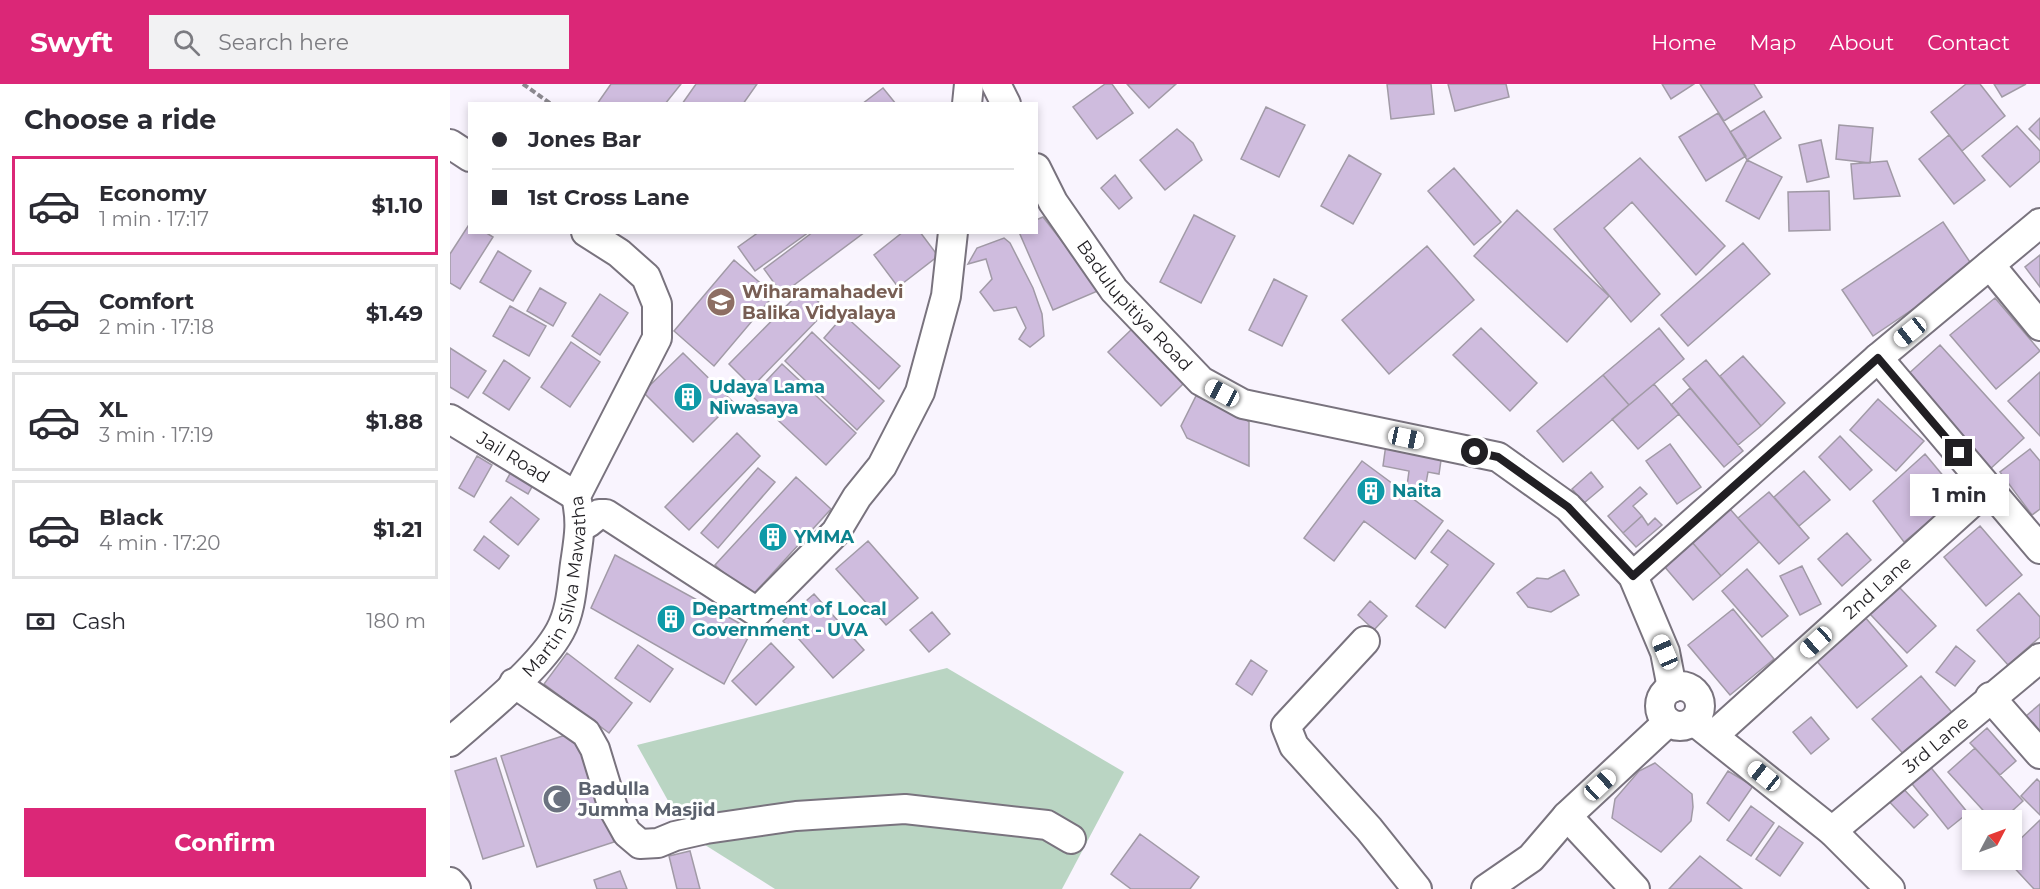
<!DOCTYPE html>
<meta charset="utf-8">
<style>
:root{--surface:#fff;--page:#f2f2f3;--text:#2b2b33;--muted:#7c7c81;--line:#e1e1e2;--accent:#db2777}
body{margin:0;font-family:Montserrat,sans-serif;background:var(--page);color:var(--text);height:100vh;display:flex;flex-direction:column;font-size:22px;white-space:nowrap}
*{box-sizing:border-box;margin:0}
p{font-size:20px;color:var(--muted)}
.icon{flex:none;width:33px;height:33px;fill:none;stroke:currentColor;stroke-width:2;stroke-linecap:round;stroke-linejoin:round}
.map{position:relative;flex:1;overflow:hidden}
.side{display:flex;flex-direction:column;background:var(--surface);width:450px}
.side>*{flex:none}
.hud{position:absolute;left:18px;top:18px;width:570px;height:132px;border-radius:0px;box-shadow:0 3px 9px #0003;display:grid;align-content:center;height:132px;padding:0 24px;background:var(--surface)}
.needle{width:39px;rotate:49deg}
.tools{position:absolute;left:1512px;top:726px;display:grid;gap:12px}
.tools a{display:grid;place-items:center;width:60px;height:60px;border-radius:0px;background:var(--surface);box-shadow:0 3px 9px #0003;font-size:30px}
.end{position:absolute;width:27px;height:27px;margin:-14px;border:8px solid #211f23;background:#fff;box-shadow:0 0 0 3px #fff}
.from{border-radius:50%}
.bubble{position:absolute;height:42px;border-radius:0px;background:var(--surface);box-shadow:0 3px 9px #0003;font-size:20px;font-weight:700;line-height:42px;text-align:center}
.car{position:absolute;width:18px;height:36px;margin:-18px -9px;border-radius:8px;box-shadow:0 0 4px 2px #0007;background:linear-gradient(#fff 24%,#345 0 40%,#fff 0 76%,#345 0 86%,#fff 0)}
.hud b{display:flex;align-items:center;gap:21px;height:57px;font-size:22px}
.hud b+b{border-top:2px solid var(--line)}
.hud i{width:15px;height:15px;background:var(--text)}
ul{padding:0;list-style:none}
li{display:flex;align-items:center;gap:18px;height:99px;margin:0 12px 9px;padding:0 12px;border:3px solid var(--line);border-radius:0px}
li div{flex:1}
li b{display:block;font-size:22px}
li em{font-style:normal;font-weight:700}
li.active{border-color:var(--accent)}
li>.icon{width:54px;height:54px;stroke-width:1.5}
h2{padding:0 24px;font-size:27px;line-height:72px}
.pay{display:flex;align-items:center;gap:15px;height:66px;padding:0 24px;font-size:22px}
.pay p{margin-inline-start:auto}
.button{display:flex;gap:12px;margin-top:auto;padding:12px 24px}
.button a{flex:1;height:69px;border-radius:0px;background:var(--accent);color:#fff;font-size:24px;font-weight:700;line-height:69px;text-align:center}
header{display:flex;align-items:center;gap:36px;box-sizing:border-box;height:84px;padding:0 30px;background:var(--accent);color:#fff}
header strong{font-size:28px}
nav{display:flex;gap:33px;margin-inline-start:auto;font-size:21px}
.search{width:420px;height:54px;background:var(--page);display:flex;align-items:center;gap:15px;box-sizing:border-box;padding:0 21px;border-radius:0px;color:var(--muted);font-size:22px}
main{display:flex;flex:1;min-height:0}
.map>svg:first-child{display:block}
.green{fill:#bad5c3}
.building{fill:#cfbcde;stroke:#a19aa6;stroke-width:1.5}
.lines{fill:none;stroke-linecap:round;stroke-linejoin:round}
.minor-casing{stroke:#79737e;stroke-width:32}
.path{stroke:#8b888f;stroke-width:4;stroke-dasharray:6 3;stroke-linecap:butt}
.minor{stroke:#fff;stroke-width:28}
.route{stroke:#211f23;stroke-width:8}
.labels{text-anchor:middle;stroke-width:6;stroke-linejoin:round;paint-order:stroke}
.education-label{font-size:18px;font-weight:bold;fill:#785e54;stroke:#fff;text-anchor:start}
.street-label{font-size:18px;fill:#211f23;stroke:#fff}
.culture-label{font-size:18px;font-weight:bold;fill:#0d838f;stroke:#fff;text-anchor:start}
.worship-label{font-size:18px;font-weight:bold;fill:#5b616d;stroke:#fff;text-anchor:start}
</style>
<header>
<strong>Swyft</strong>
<div class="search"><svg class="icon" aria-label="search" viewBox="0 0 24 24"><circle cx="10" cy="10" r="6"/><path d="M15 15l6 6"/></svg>Search here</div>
<nav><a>Home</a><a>Map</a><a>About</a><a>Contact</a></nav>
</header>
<main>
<section class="side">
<h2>Choose a ride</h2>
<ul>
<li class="active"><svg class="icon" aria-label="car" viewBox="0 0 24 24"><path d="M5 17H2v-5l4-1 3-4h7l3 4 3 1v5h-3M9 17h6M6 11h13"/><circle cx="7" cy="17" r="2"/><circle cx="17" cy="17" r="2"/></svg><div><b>Economy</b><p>1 min · 17:17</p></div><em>$1.10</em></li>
<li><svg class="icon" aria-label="car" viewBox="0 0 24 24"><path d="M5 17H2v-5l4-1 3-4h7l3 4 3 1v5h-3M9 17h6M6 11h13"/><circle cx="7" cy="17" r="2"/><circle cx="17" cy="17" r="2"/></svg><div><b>Comfort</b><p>2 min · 17:18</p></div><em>$1.49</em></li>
<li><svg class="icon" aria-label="car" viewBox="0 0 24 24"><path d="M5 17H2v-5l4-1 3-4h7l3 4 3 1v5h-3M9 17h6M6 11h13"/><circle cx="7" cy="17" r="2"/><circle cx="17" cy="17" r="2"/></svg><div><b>XL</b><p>3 min · 17:19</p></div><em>$1.88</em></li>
<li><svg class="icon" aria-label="car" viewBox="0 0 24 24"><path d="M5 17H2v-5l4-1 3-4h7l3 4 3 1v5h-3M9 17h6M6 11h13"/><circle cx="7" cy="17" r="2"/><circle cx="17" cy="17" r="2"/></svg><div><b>Black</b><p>4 min · 17:20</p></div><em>$1.21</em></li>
</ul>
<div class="pay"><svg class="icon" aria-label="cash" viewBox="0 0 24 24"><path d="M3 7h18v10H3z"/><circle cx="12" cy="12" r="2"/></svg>Cash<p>180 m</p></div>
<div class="button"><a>Confirm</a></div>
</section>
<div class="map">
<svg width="1590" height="805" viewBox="0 0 1590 805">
<rect width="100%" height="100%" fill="#f9f4fe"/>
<path class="green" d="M497,584L674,688L612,805H325L236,749L187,661Z"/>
<path class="building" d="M161,0H231L215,20H147Z
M246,0H307L293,20H232Z
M655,0H662L683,29L647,55L623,23Z
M677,0H726L699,24Z
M937,0H981L984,30L941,35Z
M998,0H1056L1059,13L1005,27Z
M1212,0H1244L1221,15Z
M1250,0H1304L1312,13L1274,37Z
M1516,0H1530L1555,32L1512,67L1481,28Z
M1544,0H1576L1552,13Z
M433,4L446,20H412Z
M816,23L855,41L829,93L791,75Z
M1314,27L1331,54L1297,76L1280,48Z
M1268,29L1296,72L1256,97L1229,53Z
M1590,34V56L1579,45Z
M1389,41L1423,44L1420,79L1386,75Z
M1567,42L1590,67V77L1560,103L1532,72Z
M727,45L743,59L752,76L715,106L690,76Z
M1499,51L1535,96L1504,120L1469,75Z
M1371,56L1379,93L1357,98L1349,61Z
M899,71L931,90L903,140L871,122Z
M1190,74L1275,162L1246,191L1182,118L1154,144L1210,210L1181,238L1104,145Z
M1297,76L1332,93L1309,135L1276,117Z
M1437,77L1450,112L1404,115L1401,80Z
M1004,84L1051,138L1024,161L978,107Z
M665,91L682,114L669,125L651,104Z
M1379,107L1380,146L1339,147L1338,108Z
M1067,126L1159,212L1117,258L1024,172Z
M744,131L785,152L751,219L710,198Z
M593,133L650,206L603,226L569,148H586V136Z
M1493,138L1524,184L1423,252L1392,206Z
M20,139V148H35L43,153L10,205L0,199V170Z
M309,148H359L305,187L288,163Z
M363,148H415L332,210L314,185Z
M453,148H470L488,172L448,203L424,171Z
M554,154L560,159L583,204L592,230L594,252L580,263L569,255L576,244L566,223L544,227L530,208L542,195L536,175L518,180L527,164Z
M1293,159L1320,190L1238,262L1211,231Z
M977,162L1024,216L939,290L892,236Z
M48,167L81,187L63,217L30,198Z
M1590,171V203L1575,183Z
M284,176L324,211L264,282L224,247Z
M824,195L857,212L832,262L799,246Z
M90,204L116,219L103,242L77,227Z
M354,204L377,226L302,303L279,280Z
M150,210L178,229L150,271L122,252Z
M1545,214L1590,267L1546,305L1500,251Z
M60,222L96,242L79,272L43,252Z
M394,231L450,282L429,305L374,254Z
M683,244L736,297L711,322L658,268Z
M1031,244L1087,299L1060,327L1003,271Z
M1209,244L1234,275L1179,321L1153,291Z
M362,248L434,317L407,346L335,277Z
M121,258L150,278L120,323L91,303Z
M1490,261L1574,354L1539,386L1455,293Z
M0,264L36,287L18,314L0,303Z
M233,269L283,318L243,358L193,308Z
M1293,272L1335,319L1311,342L1270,292Z
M54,276L80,294L59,326L33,309Z
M1256,276L1311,342L1288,361L1233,295Z
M332,280L406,349L376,381L302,312Z
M1590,288V352L1558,317Z
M1153,291L1179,321L1113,378L1087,347Z
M1204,300L1229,330L1188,365L1162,335Z
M1240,304L1293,367L1274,383L1221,321Z
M746,312L774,320L799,338V382L737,354L731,342Z
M1428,315L1474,357L1446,387L1400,346Z
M287,349L310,372L239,446L215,423Z
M1390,352L1422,386L1400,406L1369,373Z
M936,360L992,369L989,390L978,388L975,405L957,402L959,387L933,382Z
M1220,360L1251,403L1227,420L1196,377Z
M1580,365L1590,377V425L1582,431L1550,388Z
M1475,370L1510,412L1454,458L1423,417Z
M27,372L42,381L24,413L9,404Z
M912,377L993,437L965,475L914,437L884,477L854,454Z
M308,384L325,398L268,464L251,449Z
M62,386L84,399L78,410L56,397Z
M1354,387L1380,416L1349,442L1324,413Z
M1141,388L1153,403L1134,419L1122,405Z
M346,393L381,425L301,513L265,481Z
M1190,403L1197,410L1183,422L1192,432L1173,449L1158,432Z
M1319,408L1359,454L1329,480L1288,434Z
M61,413L89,435L68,461L40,438Z
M1280,425L1309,458L1271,492L1242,458Z
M1192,432L1198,441L1205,434L1212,441L1186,463L1173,449Z
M1530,442L1572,491L1536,522L1494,473Z
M998,446L1044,480L995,544L966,522L998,481L981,468Z
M1397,449L1421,476L1392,502L1368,475Z
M34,452L59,472L49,485L24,466Z
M418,457L468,514L436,541L386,485Z
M1242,458L1271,492L1243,516L1214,482Z
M165,471L302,546L274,600L141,524Z
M1352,482L1371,520L1350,531L1330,492Z
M1297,485L1338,532L1312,553L1272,507Z
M1114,486L1129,511L1101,528L1078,523L1067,509L1087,494L1098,495Z
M1449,503L1486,542L1457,569L1420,530Z
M1569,509L1590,533V553L1558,581L1527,546Z
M364,510L414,566L383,594L333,537Z
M920,517L937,532L924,546L908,531Z
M1283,525L1324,575L1280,611L1238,561Z
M482,528L500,550L479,568L460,546Z
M1414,532L1457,582L1407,624L1365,575Z
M321,559L344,583L306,621L282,597Z
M188,561L223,585L200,618L165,594Z
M1506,562L1525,577L1505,602L1486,588Z
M117,569L182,619L159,649L94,600Z
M801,576L817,587L802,611L786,600Z
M1471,592L1505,632L1457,674L1422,635Z
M1590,620V662L1569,638Z
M1361,633L1379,655L1361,670L1343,648Z
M1537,644L1566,677L1550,691L1520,659Z
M128,647L164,758L87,783L51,672Z
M1525,664L1573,717L1552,736H1542L1498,688Z
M46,674L74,762L33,775L5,687Z
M1205,679L1242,710L1243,723L1241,737L1211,768L1162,734L1165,715L1189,687Z
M1478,680L1518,729L1498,745L1459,696Z
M1278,687L1303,702L1279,737L1257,719Z
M1587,695L1590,698V731L1571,712Z
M1448,699L1478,731L1464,744L1434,712Z
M1301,722L1324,739L1301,772L1277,756Z
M1590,736V805H1584L1557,776H1562V763Z
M1329,742L1353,759L1330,792L1306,775Z
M690,750L749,793L740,805H681L661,790Z
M240,767L250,805H227L219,772Z
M1250,772L1292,805H1219Z
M170,787L177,805H147L144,796Z"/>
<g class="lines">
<g class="minor-casing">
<g id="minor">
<path d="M546,0L556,20"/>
<path d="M517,20L519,0"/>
<path d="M0,60L20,73"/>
<path id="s1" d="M586,84L603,118L664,206L751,297L793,320L1048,373L1118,423L1183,492L1215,568L1222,604"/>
<path d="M1540,181L1590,242"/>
<path d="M1428,274L1590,465"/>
<path id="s2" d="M0,335L126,412"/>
<path d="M131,435L138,439L149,430H156L307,528L386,448L407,413L432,382L470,308L496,212L503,148"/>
<path d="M1183,492L1428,274L1590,139"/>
<path d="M915,557L836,642L844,662L919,745L967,805"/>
<path d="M64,599L136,649L145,665L163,724L177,749L190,760L208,759L225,752L256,745L346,732L455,725L597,741L621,755"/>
<circle cx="1230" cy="622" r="20"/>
<path d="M1540,613L1590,670"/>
<path d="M1244,637L1382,747L1440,805"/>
<path id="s3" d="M1264,651L1538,404"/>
<path id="s4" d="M0,658C32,630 90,584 110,547C121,527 122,502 125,480C129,453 132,439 126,412L207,254V220L196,193L169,169L136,148"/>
<path d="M1117,732L1185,805"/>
<path id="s5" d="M1382,747L1590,574"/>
<path d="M0,798L6,805"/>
<path d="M1036,805L1081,774L1117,732L1218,638"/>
</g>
</g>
<path class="path" d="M73,0L101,20"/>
<use href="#minor" class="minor"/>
</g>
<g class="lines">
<path class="route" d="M1025,368L1048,373L1118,423L1183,492L1428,274L1509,369"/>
</g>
<defs>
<g id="school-disc" transform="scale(1.5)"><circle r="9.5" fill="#8d6e63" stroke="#fff"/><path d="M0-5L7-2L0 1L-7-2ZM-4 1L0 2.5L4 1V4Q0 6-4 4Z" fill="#fff"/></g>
<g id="building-disc" transform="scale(1.5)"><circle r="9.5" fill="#0f9aa8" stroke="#fff"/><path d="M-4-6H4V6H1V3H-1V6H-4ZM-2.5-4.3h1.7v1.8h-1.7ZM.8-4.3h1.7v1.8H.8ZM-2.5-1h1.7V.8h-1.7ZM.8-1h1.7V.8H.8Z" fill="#fff"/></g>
<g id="mosque-disc" transform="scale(1.5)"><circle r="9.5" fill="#6b7280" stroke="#fff"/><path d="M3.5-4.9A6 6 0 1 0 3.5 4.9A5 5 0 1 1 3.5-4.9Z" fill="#fff"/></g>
</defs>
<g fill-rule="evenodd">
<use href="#school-disc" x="271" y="218"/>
<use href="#building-disc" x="238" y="313"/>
<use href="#building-disc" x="921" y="407"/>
<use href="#building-disc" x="323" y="453"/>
<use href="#building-disc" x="221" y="535"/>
<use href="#mosque-disc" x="107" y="715"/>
</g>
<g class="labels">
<g class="education-label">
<text x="292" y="214">Wiharamahadevi<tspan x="292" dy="21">Balika Vidyalaya</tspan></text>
</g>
<g class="street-label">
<text dy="6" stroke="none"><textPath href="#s1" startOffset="170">Badulupitiya Road</textPath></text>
<text dy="6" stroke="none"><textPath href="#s2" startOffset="74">Jail Road</textPath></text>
<text dy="6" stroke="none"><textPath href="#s4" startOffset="198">Martin Silva Mawatha</textPath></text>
<text dy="6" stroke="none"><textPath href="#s3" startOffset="220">2nd Lane</textPath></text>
<text dy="6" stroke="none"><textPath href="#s5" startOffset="135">3rd Lane</textPath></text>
</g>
<g class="culture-label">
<text x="259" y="309">Udaya Lama<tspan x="259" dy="21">Niwasaya</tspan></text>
<text x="942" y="413">Naita</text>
<text x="344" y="459">YMMA</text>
<text x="242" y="531">Department of Local<tspan x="242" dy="21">Government - UVA</tspan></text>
</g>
<g class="worship-label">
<text x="128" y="711">Badulla<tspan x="128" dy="21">Jumma Masjid</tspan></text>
</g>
</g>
</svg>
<div class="tools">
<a><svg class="needle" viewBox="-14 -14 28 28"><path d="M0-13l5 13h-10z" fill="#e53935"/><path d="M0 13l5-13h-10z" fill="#7c7c81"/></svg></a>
</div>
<i class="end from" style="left:1025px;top:368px"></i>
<i class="end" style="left:1509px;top:369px"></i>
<div class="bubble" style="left:1460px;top:390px;width:99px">1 min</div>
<i class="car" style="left:1460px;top:248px;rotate:231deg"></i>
<i class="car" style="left:772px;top:309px;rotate:298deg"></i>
<i class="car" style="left:956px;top:354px;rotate:102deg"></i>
<i class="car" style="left:1366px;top:558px;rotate:228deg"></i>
<i class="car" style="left:1215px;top:568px;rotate:337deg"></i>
<i class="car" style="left:1314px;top:692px;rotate:309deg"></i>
<i class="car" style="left:1150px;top:701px;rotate:47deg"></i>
<div class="hud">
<b><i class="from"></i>Jones Bar</b>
<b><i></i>1st Cross Lane</b>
</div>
</div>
</main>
